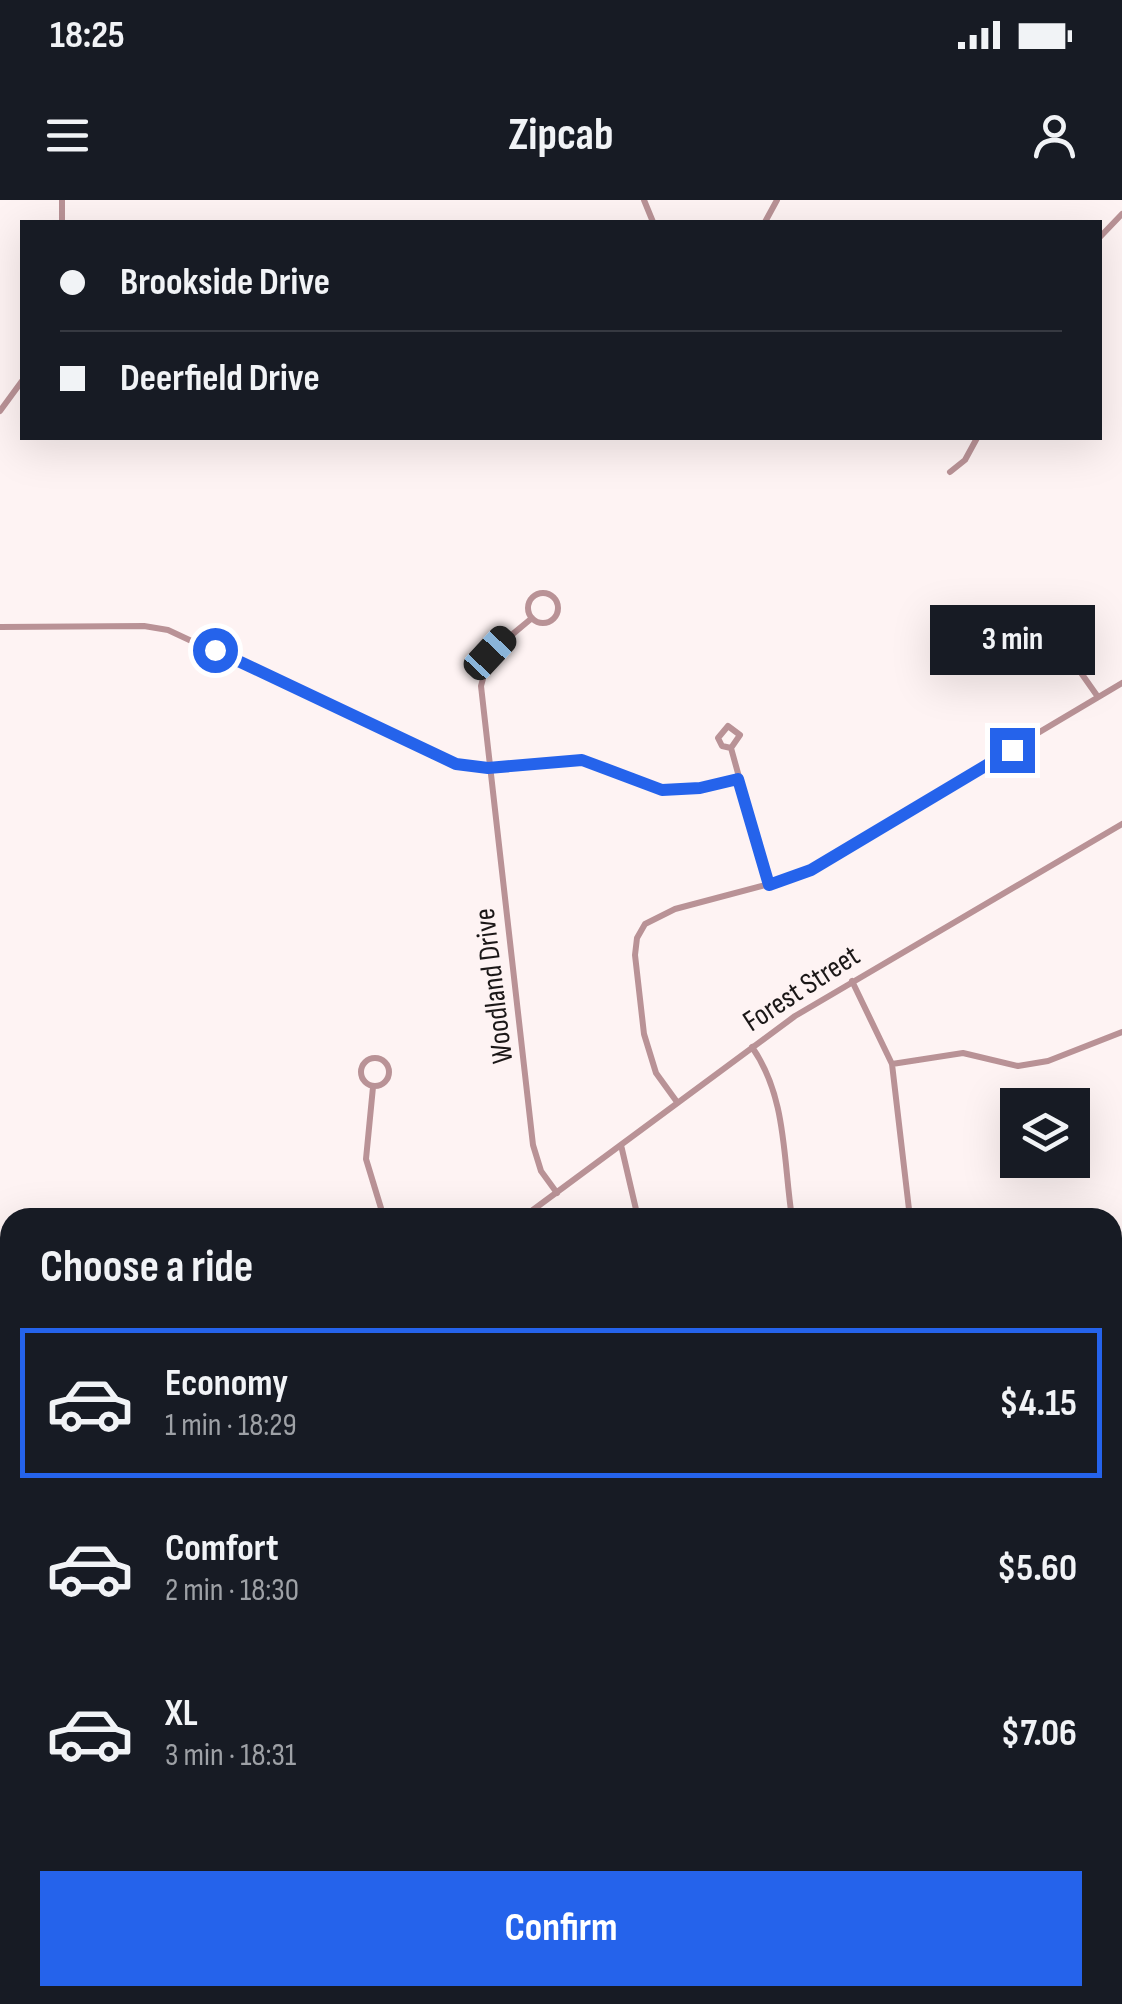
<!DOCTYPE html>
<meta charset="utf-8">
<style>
:root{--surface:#171b24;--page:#20242c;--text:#f1f3f6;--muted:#9ea1a6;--line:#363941;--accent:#2563eb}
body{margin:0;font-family:"Sofia Sans Condensed",sans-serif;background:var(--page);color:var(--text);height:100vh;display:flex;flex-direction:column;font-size:38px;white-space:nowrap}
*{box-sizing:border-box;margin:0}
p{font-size:32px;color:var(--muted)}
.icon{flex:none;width:55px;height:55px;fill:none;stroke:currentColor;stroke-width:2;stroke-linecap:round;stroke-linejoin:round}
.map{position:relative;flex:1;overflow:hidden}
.sheet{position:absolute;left:0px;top:1008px;width:1122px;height:798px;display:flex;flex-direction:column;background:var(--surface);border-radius:30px 30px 0 0;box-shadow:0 10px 40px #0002}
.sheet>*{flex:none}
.hud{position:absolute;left:20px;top:20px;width:1082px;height:220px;border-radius:0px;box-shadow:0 10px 40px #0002;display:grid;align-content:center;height:220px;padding:0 40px;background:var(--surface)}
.tools{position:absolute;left:1000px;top:888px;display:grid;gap:20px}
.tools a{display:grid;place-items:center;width:90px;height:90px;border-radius:0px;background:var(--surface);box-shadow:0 10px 40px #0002;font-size:50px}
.end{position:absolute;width:45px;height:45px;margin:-22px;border:12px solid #2563eb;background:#fff;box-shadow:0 0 0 5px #fff}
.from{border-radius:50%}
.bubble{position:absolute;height:70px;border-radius:0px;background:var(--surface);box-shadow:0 10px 40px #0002;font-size:32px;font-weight:700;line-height:70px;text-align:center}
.car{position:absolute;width:30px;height:60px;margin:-30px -15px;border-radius:12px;box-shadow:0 0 8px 2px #0007;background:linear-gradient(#222 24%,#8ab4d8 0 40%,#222 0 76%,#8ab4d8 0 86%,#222 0)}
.hud b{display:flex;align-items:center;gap:35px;height:95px;font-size:38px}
.hud b+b{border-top:2px solid var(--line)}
.hud i{width:25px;height:25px;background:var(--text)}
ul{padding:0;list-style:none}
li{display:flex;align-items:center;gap:30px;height:150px;margin:0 20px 15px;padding:0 20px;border:5px solid transparent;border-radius:0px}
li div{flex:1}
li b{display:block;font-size:38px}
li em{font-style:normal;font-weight:700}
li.on{border-color:var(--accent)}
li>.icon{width:90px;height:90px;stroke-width:1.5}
h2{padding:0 40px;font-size:45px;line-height:120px}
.primary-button{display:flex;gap:20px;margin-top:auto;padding:20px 40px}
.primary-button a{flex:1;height:115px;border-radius:0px;background:var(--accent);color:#fff;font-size:40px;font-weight:700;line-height:115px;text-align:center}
.status{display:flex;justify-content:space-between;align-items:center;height:70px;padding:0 50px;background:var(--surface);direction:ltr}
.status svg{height:28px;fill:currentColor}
header{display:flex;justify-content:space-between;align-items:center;height:130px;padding:0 40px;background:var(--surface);font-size:45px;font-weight:700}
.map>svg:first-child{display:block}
.green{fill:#f7d5d7}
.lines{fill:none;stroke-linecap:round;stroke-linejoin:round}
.minor{stroke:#b99296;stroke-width:6}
.route{stroke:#2563eb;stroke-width:12}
.labels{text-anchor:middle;stroke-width:8;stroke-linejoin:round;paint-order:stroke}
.street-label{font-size:30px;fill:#1b1717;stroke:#fef3f3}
</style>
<div class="status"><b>18:25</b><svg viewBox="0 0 49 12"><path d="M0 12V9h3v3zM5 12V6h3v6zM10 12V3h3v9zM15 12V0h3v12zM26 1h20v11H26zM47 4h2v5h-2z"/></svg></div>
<header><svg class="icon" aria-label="menu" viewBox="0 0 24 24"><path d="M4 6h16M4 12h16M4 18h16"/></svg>Zipcab<svg class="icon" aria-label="person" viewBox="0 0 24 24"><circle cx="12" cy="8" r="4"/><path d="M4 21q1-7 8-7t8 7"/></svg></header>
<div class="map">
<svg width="1122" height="1804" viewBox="0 0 1122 1804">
<rect width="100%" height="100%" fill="#fef3f3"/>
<path class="green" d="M1122,1556V1629L1113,1630L1112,1560Z"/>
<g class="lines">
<path class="minor" d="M62,0V22
M644,0L653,22
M765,22L777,0
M1100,37L1122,14
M0,211L22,181
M950,272L965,260L977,238
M528 408a15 15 0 1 1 30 0a15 15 0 1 1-30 0Z
M532,418L490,453L481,486L533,945L541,971L557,993
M1048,426L1098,497
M0,427L144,426L168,430L455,564L488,568L582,560L662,590L709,587L738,579
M731,548L722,546L718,538L728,526L740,535L731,548L769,685
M852,781L892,864L910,1018
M752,847C787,897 783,959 792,1018
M361 872a14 14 0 1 1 28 0a14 14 0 1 1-28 0Z
M892,864L963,853L1018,866L1048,861L1122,832
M373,887L366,959L384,1018
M677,902L656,873L644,834L635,755L637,738L645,724L675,709L796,677L1122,483
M621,945L638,1018
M522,1018L795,816L1122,624
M0,1189L10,1187
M1112,1556L1122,1552
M551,1795L552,1804
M797,1795L802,1804
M958,1795L959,1804
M825,1804L834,1795"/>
</g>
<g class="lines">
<path class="route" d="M215,450L456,564L488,568L582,560L662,590L700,588L738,579L769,685L811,670L1012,550"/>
</g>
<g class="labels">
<g class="street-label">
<text transform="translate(493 786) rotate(-97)" y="10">Woodland Drive</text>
<text transform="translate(801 788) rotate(-33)" y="10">Forest Street</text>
</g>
</g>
</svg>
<div class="tools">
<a><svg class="icon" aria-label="layers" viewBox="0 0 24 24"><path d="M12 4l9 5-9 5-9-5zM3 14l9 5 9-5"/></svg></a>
</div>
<i class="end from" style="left:215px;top:450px"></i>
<i class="end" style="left:1012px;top:550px"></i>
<div class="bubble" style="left:930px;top:405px;width:165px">3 min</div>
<i class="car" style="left:490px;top:453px;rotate:43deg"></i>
<div class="hud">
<b><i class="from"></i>Brookside Drive</b>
<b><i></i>Deerfield Drive</b>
</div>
<section class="sheet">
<h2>Choose a ride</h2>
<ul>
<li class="on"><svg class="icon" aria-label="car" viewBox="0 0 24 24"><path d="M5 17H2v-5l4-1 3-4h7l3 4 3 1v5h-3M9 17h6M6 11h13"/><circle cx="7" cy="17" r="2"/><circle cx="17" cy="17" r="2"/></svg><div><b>Economy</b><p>1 min · 18:29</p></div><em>$4.15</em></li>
<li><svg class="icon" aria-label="car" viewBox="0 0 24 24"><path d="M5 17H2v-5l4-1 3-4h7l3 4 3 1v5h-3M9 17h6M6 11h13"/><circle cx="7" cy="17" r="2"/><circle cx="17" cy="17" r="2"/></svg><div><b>Comfort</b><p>2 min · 18:30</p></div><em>$5.60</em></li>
<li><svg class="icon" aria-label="car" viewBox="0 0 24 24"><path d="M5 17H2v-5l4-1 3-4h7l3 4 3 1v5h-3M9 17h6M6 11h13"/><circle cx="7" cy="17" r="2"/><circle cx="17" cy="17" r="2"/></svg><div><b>XL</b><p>3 min · 18:31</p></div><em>$7.06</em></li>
</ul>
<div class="primary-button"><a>Confirm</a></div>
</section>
</div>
